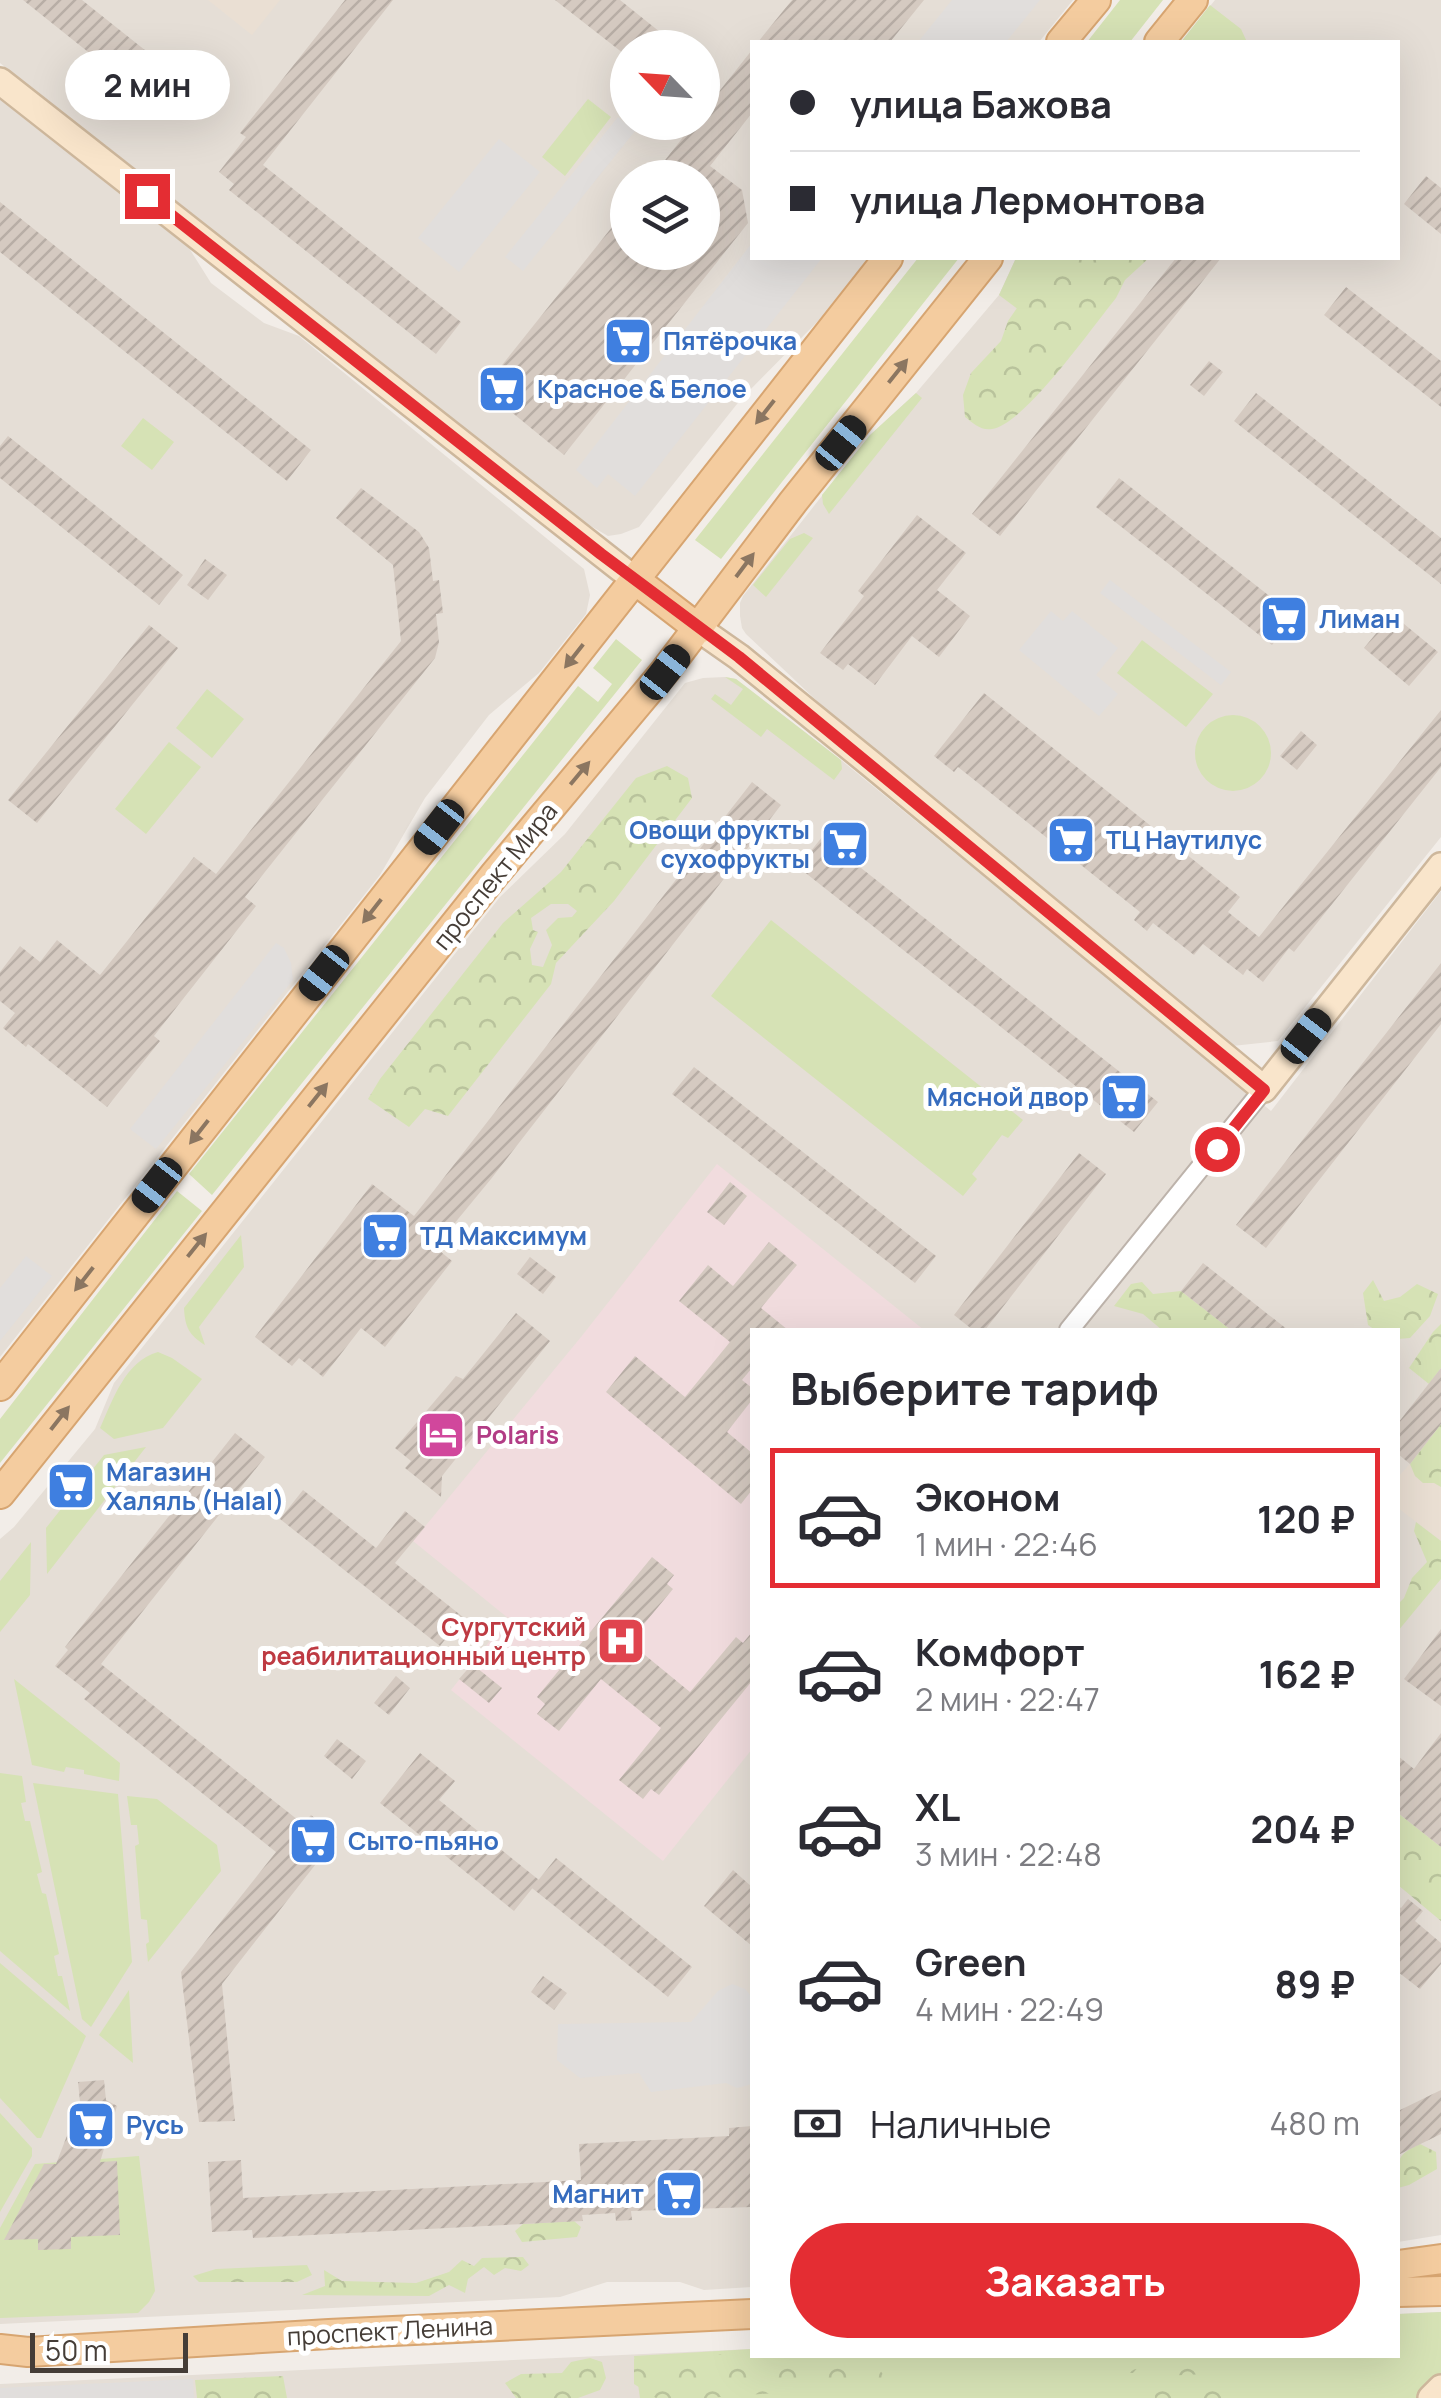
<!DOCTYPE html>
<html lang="ru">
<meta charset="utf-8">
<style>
:root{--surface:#fff;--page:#f2f2f3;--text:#2b2b33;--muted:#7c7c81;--line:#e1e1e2;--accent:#e42d33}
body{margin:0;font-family:Manrope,sans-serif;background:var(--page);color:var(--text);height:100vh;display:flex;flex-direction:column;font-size:38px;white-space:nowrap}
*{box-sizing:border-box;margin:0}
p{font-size:32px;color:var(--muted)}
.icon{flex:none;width:55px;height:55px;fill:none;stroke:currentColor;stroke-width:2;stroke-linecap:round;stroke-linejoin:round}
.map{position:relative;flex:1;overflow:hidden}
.sheet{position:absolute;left:750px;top:1328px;width:650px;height:1030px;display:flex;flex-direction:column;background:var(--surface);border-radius:0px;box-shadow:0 10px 40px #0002}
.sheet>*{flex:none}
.hud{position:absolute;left:750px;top:40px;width:650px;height:220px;border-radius:0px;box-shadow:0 10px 40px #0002;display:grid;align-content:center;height:220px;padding:0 40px;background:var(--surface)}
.needle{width:65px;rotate:295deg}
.buttons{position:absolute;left:610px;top:30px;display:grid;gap:20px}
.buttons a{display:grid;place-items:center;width:110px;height:110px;border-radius:50%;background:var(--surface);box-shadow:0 10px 40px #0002;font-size:50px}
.scale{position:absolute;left:30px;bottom:25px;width:158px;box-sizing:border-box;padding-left:10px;border:5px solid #453d37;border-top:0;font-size:28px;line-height:35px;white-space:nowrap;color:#453d37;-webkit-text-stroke:8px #fff;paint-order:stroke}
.end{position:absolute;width:45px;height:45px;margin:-22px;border:12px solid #e42d33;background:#fff;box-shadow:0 0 0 5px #fff}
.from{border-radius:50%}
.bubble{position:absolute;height:70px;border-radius:35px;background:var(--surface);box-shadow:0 10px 40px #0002;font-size:32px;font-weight:700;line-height:70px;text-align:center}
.car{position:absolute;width:30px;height:60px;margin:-30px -15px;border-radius:12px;box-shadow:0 0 8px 2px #0007;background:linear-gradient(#222 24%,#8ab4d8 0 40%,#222 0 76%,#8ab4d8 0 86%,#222 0)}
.hud b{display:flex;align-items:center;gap:35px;height:95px;font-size:38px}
.hud b+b{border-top:2px solid var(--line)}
.hud i{width:25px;height:25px;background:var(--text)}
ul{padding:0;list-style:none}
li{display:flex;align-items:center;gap:30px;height:140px;margin:0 20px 15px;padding:0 20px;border:5px solid transparent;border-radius:0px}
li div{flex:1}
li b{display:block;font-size:38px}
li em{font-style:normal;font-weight:700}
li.on{border-color:var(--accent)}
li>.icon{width:90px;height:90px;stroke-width:1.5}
h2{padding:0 40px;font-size:45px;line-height:120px}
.pay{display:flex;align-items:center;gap:25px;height:110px;padding:0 40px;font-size:38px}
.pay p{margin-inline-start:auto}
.cta{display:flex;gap:20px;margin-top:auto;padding:20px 40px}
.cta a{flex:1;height:115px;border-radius:60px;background:var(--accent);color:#fff;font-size:40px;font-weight:700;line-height:115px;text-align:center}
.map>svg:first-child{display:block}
.residential{fill:#e5ded6;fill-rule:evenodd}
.education{fill:#eadfd3}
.medical{fill:#f1dcde}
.green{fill:#d6e2b5}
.forest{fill:url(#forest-crowns);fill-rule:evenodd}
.parking{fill:#e1dedc}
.building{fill:url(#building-hatch)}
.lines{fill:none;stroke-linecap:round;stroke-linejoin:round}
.street-casing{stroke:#bdb3ab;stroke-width:22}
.secondary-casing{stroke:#cdb79c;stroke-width:30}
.primary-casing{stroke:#d7a571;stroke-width:32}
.street{stroke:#fff;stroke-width:18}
.secondary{stroke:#f9e5cb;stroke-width:25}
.primary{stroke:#f4cc9f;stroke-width:28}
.oneway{fill:#8b7661}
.route{stroke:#e42d33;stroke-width:12}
.labels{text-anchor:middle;stroke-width:10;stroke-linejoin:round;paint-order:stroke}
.shop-label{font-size:25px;font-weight:bold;fill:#366cbe;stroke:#fff;text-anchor:start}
.street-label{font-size:25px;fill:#453d37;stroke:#fff}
.hotel-label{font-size:25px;font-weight:bold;fill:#b23c85;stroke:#fff;text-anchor:start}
.health-label{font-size:25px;font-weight:bold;fill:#be3a42;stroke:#fff;text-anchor:end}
</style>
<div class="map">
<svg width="1441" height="2398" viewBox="0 0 1441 2398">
<defs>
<pattern id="forest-crowns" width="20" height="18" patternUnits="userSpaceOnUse" patternTransform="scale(2.5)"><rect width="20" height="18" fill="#d6e2b5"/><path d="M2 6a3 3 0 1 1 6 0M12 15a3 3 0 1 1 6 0" fill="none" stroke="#b9c39c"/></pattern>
<pattern id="building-hatch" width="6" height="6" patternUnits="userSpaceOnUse" patternTransform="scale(2.5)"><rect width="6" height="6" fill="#d5cac1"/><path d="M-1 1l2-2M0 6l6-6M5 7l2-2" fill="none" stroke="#b8aea6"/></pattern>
</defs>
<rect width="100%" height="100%" fill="#f2ede8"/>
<path class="residential" d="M0,0H1073L1039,42H752V258H869L823,316L741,399L639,527L621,534L608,536L577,518L0,63ZM628,48H702V122H628ZM628,178H702V252H628Z
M1215,0H1441V837L1278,1041L1232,1046L835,718L746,634L742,628L740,616V603L743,596L870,435L916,393L999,295L1016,258H1398V42H1181Z
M0,100L189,248L211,283L264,323L299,336L584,569L590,595L586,614L539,673L489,715L425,798L380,875L0,1357Z
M725,677L736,679L841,760L1271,1111L1441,891V2235L1398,2242V1330H752V2287L704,2290L680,2282H607L560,2297L0,2324V1539L14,1527L95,1429L114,1383L500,897L565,834L685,683L703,678Z
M1441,2312V2374L1418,2398H0V2384L752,2349V2355H1398V2314Z"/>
<path class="education" d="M208,0H280L252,35Z
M1410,1464L1441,1473V1541L1398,1508V1477Z"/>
<path class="medical" d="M717,1164L924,1330H752V1749L663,1861L451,1690L508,1618L413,1541L581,1337Z"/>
<path class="green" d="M1120,0H1163L1130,42H1087Z
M1210,5L1241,29L1247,42H1181Z
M588,99L611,117L565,176L542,157Z
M918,258H959L721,559L695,540Z
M1016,258H1093L1038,324L999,295Z
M916,393L922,398L829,514L823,504L822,495L870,435Z
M143,418L174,442L152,470L121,446Z
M804,533L813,538L766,597L753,585L790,539Z
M616,639L642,660L212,1195L189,1174L578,686L598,702L612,684L593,668Z
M1142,640L1213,694L1186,727L1117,673Z
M725,677L736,679L841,760L842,769L834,780L767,729L761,737L711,699L715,694L731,705L743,689Z
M207,689L244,719L212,758L176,728Z
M1195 753a38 38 0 1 1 76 0a38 38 0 1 1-76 0Z
M169,742L201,767L146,834L115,809Z
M771,920L1023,1120L1008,1138L1002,1135L972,1174L977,1179L963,1196L711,996Z
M177,1191L202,1211L0,1463V1419Z
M241,1235L244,1267L199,1327L205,1345C189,1335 185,1327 184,1308Z
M158,1352L172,1358L202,1379L163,1428L114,1439L100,1428C113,1400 125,1361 158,1352Z
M146,1447L47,1574L46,1528L104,1455Z
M31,1542L30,1595L0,1632V1581Z
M14,1679L120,1763L119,1781L84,1774V1770L66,1767L64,1772L32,1765Z
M0,1773L22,1776L26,1802L21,1803L25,1821H30L42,1872L37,1874L42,1893L46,1894L59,1954L54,1956L58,1976H62L70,2011L0,1951Z
M33,1783L118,1794L132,1962L91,2027L82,2019Z
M127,1796L157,1799L217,1845L221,1871L148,1962L146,1944L149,1942L147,1920L141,1919L135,1846L139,1844L137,1825H131Z
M0,1963L86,2036L41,2138H37L0,2098Z
M129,1990L133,2063L99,2035Z
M0,2113L32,2148V2156L0,2212Z
M139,2156L155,2291L149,2302L138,2313L0,2318V2228L35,2164Z
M1441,2312V2374L1418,2398H640L634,2356L752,2349V2355H1398V2314Z"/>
<path class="forest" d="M1061,258H1149L1125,280L1116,298C1093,326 1024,425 992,429C981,431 973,423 965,417L963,395L971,373L1001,341L1008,321L1028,292Z
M667,766L688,778L692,798L614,901L556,963L551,984L448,1116L425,1109L409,1127L368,1099L380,1079L503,923L561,872L636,778ZM551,904H568L577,911L572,917L558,918L546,930L552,945L543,967L532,965L530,949L538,932L533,930L531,918Z
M1373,1280L1384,1301L1400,1297L1417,1284L1438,1294L1430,1316L1410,1338L1398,1339V1330H1375L1368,1325L1363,1293Z
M1142,1282L1153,1294L1181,1291L1231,1330H1162L1143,1314L1114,1306L1131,1284Z
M1441,1324V1368L1429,1384L1409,1368L1433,1332Z
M1441,1424V1487L1434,1483H1423L1415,1476L1410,1464Z
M1416,1522L1441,1541V1579L1398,1631V1604L1404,1598L1412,1578L1427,1562L1414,1531Z
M1398,1813L1441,1847V1921L1398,1885Z
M1420,2144L1436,2152L1437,2169L1409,2185L1398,2188C1398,2161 1394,2156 1420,2144Z
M574,2221L581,2227L577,2237L522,2242L515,2231L523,2224Z
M523,2257L529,2265L521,2271L505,2268L494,2275L484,2267L468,2279L465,2293L449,2285L429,2296L302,2295L325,2286L324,2270L342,2281L416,2283L449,2272L462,2260L474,2266L482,2258Z
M307,2265L312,2275L297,2282H199L193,2276L216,2269Z
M752,2353V2355H832L813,2357L817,2367L801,2391L707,2398H656L634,2384V2359Z
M846,2355H870L888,2382L880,2386L819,2393L817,2387Z
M1099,2355H1211L1208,2374L1160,2376L1165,2356L1147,2357L1133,2373H1113L1099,2362Z
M590,2358L602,2362L606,2378L600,2390L578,2398H516L505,2383L521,2374L562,2373L571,2362Z
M283,2376L287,2398H197L195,2380Z
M1239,2382V2398H1155V2390Z"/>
<path class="parking" d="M952,0H1040L1006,42H918Z
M618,117L635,131L523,271L505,257Z
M499,139L540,172L459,272L418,238Z
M752,243V258H822L635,496L608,474L597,488L576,470Z
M1110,580L1231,672L1221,685L1100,593Z
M1051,611L1063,621L1072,611L1118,648L1096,675L1118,694L1099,716L1019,650Z
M276,943L284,948L291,963L293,980L156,1149L130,1129Z
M26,1256L52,1276L0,1341V1288Z
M732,1984L745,1989L752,1997V2084L737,2088L726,2083L651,2092L639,2073L580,2078L557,2060L558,2024L691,2022L718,1991Z
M193,2379L194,2398H0V2388Z"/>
<path class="building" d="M23,0H82L180,78L157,107Z
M345,0H393L263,165L461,322L436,354L229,190L234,184L219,172L246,137L240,133Z
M555,0H620L680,48H628V57Z
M792,0H924L890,42H758Z
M752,50V113L710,166L742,190L748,223L564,455L483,389L628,207V252H702V178H651L695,122H702V113Z
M1426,176L1441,188V234L1404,204Z
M0,202L311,450L287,481L0,252Z
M1176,258H1221L1000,536L972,514Z
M1346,287L1441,361V407L1324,315Z
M1209,361L1223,372L1204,396L1190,385Z
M1256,393L1441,538V584L1234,421Z
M8,436L183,575L159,605L0,478V446Z
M1119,478L1295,616L1272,645L1096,507Z
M361,488L419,532L429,548L433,581L439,580L443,613L436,614L439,642L435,658L245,897L256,906L154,1036L160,1041L107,1107L28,1044L26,1047L3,1028L15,1013L0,1001V972L20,946L40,962L57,940L100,975L194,857L216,874L401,641L393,565L336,518Z
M917,515L966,553L937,590L970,616L939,657L912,636L875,685L848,664L843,670L820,653L864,596L858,591Z
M205,559L227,575L208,600L187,585Z
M1392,614L1438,652L1409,686L1364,648Z
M149,625L178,648L37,823L8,800Z
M984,693L1240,897L1228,912L1259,937L1441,710V767L1294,952L1289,948L1263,982L1247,969L1243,975L1203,944L1194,955L1153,923L1147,931L1134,920L1140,912L958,767L954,772L934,756Z
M1301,731L1317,745L1297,770L1280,756Z
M752,782L781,805L491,1179L435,1247L452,1261L385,1347L361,1328L323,1377L299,1358L292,1366L255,1337L372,1184L414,1216Z
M831,826L865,853L856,864L1158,1102L1134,1132L798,867Z
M1441,963V1024L1266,1248L1236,1225Z
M694,1067L936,1256L915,1283L672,1094Z
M1079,1153L1106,1174L985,1330H973L954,1315Z
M730,1182L747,1196L724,1225L707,1212Z
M769,1242L797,1265L761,1308L788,1330H752V1368L742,1380L752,1388V1400L727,1432L752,1453V1490L741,1504L606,1392L635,1356L685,1397L730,1342L679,1301L708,1265L733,1286Z
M530,1257L556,1277L543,1294L517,1274Z
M1203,1263L1288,1330H1231L1181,1291Z
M516,1313L550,1341L442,1476L441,1497L405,1468L411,1461L395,1448L456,1376L463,1379Z
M1441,1368V1424L1410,1464L1398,1454V1423Z
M235,1433L265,1457L101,1664L303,1824L311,1815L337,1837L222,1984L235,2121L199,2122L181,1972L276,1852L84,1699L90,1693L55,1666L68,1650L65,1647Z
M303,1490L376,1548L405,1511L425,1527L395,1563L463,1617L440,1646L280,1519Z
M652,1557L674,1575L667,1584L673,1589L629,1642L690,1692L736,1637L743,1643L752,1632V1681L659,1795L651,1789L643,1799L619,1780L661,1728L601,1679L559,1731L537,1714L545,1704L537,1697Z
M1441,1629V1706L1404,1679Z
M472,1664L502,1688L489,1703L459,1679Z
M396,1676L410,1688L389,1715L374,1703Z
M1441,1733V1847L1398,1813V1756L1414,1769Z
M337,1739L366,1761L352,1779L324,1756Z
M420,1753L455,1781L439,1800L539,1880L514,1911L380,1803Z
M556,1858L692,1967L668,1997L532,1888Z
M733,1870L752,1887V1946L704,1906Z
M1408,1899L1423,1911L1415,1921L1441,1943V1964L1420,1989L1398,1972V1906L1401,1908Z
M543,1976L567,1993L554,2010L531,1992Z
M104,2080L106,2100L117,2106L100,2162L117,2161L120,2235L71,2237V2249L38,2250V2239L4,2240L44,2164H56L80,2102L78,2082Z
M1441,2090V2134L1398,2155V2111Z
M752,2126V2207L631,2211L632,2220L616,2221L615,2213L582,2215L583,2221L253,2238L252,2230L212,2232L208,2162L241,2160L243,2198L581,2180L579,2144L729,2136V2128Z"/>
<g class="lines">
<g class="street-casing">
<path id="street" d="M1069,1330L1264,1089"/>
</g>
<g class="secondary-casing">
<path id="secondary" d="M0,81L634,579
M699,629L739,657L871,764L1264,1089L1441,866
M1431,2398L1441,2388"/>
</g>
<g class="primary-casing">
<path id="primary" d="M1061,42L1096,0
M1159,42L1193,0
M634,579L699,629
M0,1386L888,258
M0,1494L495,874L665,671L793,502L988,258
M1398,2265L1441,2259
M1398,2292L1441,2291
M0,2349L28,2352L329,2334L752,2314"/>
</g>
<use href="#street" class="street"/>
<use href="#secondary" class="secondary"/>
<use href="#primary" class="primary"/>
</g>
<defs><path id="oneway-solid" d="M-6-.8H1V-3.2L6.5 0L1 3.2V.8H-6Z" transform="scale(2.5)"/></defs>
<g class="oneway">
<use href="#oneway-solid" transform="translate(898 371) rotate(-51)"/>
<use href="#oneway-solid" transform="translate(765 412) rotate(128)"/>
<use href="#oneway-solid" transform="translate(745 565) rotate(-53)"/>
<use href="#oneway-solid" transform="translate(574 656) rotate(128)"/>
<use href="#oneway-solid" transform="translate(580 773) rotate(-50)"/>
<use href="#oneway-solid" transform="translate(372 911) rotate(128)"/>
<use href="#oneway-solid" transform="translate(318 1095) rotate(-51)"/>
<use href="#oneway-solid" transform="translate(199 1132) rotate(128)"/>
<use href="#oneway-solid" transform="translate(197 1245) rotate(-51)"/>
<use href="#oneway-solid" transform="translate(84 1279) rotate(128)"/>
<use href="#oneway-solid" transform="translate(60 1418) rotate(-52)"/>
</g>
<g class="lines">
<path class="route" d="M147,196L601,554L739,657L1264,1090L1217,1149"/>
</g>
<defs>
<g id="supermarket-square" transform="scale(2.5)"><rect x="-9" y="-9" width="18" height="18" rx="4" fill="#3f7fe0" stroke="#fff"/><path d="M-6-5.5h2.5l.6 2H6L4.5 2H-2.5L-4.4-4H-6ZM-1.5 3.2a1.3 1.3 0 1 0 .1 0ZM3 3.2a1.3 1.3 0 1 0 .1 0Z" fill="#fff"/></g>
<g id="hotel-square" transform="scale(2.5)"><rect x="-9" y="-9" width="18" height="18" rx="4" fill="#d1479c" stroke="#fff"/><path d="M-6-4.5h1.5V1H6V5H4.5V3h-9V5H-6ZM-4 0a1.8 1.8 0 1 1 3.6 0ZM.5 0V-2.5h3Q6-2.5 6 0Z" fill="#fff"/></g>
<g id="hospital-square" transform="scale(2.5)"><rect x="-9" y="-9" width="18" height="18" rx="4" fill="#e0444e" stroke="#fff"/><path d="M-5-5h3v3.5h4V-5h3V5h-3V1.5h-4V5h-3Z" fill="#fff"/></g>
</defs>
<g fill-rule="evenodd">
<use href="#supermarket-square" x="628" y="341"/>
<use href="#supermarket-square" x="502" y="389"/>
<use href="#supermarket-square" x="1284" y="619"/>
<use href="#supermarket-square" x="1071" y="840"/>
<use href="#supermarket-square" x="845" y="844"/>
<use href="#supermarket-square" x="1124" y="1097"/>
<use href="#supermarket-square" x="385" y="1236"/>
<use href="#hotel-square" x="441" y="1435"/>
<use href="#supermarket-square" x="71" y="1486"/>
<use href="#hospital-square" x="621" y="1641"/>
<use href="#supermarket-square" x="313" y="1841"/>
<use href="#supermarket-square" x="91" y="2125"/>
<use href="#supermarket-square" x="679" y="2194"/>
</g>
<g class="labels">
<g class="shop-label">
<text x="663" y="350">Пятёрочка</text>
<text x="537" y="398">Красное &amp; Белое</text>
<text x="1319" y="628">Лиман</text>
<text x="810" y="839" text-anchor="end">Овощи фрукты<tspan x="810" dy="29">сухофрукты</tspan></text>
<text x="1106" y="849">ТЦ Наутилус</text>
<text x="1089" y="1106" text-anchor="end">Мясной двор</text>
<text x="420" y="1245">ТД Максимум</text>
<text x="106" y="1481">Магазин<tspan x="106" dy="29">Халяль (Halal)</tspan></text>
<text x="348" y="1850">Сыто-пьяно</text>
<text x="126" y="2134">Русь</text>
<text x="644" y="2203" text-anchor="end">Магнит</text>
</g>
<g class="street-label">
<text transform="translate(495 876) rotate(-51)" y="9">проспект Мира</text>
<text transform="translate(390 2331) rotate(-3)" y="9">проспект Ленина</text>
</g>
<g class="hotel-label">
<text x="476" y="1444">Polaris</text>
</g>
<g class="health-label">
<text x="586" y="1636">Сургутский<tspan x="586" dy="29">реабилитационный центр</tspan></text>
</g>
</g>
</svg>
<div class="buttons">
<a><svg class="needle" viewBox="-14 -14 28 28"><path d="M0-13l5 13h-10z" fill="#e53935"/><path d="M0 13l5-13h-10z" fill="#7c7c81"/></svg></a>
<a><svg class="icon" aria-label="layers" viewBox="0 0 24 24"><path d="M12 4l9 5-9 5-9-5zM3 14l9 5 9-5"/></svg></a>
</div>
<div class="scale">50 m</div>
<i class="end from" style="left:1217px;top:1149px"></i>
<i class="end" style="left:147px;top:196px"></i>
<div class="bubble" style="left:65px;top:50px;width:165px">2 мин</div>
<i class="car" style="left:841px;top:443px;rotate:39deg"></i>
<i class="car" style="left:665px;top:672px;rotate:38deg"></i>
<i class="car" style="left:439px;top:827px;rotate:218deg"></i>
<i class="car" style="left:324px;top:973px;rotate:218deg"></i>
<i class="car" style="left:1306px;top:1036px;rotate:38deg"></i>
<i class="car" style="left:157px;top:1185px;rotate:218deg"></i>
<div class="hud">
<b><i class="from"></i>улица Бажова</b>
<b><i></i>улица Лермонтова</b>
</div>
<section class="sheet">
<h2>Выберите тариф</h2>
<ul>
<li class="on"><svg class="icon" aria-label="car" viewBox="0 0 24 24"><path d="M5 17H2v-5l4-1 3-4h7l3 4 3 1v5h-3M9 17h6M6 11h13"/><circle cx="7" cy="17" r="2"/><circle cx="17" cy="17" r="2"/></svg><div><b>Эконом</b><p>1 мин · 22:46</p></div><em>120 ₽</em></li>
<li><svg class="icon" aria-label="car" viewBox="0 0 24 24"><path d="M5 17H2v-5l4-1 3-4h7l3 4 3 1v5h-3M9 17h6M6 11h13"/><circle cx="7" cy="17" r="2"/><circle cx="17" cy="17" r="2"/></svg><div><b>Комфорт</b><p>2 мин · 22:47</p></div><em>162 ₽</em></li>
<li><svg class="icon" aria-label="car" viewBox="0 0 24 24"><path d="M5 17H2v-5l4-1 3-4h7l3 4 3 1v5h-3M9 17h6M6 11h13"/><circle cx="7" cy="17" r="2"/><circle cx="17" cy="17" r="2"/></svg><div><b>XL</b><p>3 мин · 22:48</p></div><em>204 ₽</em></li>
<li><svg class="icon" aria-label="car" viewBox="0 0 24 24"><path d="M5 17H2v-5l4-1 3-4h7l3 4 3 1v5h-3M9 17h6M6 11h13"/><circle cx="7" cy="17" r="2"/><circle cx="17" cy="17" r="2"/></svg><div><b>Green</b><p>4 мин · 22:49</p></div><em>89 ₽</em></li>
</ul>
<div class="pay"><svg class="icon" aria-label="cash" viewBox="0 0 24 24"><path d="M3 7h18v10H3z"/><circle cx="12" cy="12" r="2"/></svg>Наличные<p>480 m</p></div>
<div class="cta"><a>Заказать</a></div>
</section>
</div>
